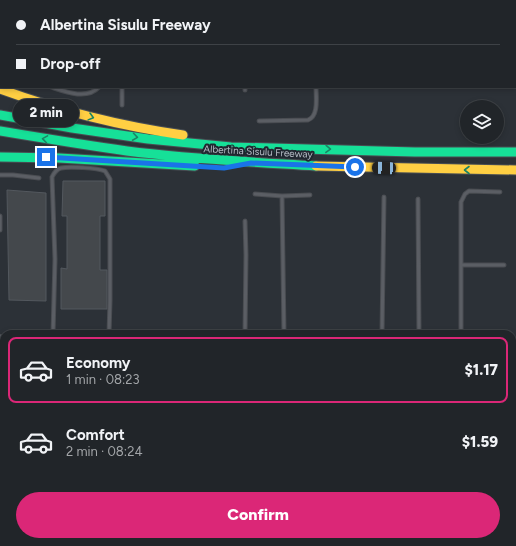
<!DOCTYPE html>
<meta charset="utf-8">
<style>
:root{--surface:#212529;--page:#292d31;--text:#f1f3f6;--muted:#a2a5a8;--line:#3e4246;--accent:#db2777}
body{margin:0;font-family:Figtree,sans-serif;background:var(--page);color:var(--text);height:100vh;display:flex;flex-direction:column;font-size:15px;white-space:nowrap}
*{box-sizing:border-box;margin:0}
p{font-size:13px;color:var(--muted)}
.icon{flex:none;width:22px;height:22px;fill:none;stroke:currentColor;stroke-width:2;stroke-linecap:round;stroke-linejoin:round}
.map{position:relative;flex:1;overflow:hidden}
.details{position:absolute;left:0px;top:330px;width:516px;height:216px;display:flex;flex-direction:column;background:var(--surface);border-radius:12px 12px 0 0;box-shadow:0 2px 6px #0003,0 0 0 1px var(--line)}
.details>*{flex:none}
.hud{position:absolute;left:0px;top:0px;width:516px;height:88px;box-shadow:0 2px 6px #0003,0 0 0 1px var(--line);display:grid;align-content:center;height:88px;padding:0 16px;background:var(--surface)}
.tools{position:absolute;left:460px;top:100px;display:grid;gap:8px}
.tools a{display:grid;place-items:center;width:44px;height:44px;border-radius:50%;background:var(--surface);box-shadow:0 2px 6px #0003,0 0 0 1px var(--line);font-size:20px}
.end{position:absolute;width:18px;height:18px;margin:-9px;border:5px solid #1a73e8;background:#fff;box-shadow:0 0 0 2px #fff}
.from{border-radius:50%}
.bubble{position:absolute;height:28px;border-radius:14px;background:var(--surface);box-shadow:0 2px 6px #0003,0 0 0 1px var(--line);font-size:13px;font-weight:800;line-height:28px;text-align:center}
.car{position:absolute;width:12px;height:24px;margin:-12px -6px;border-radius:5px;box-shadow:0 0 3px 1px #0007;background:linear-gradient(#222 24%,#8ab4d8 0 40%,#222 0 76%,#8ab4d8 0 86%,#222 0)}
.hud b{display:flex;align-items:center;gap:14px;height:38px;font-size:15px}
.hud b+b{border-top:1px solid var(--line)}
.hud i{width:10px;height:10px;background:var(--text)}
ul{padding:7px 0 0;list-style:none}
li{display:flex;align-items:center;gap:12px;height:66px;margin:0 8px 6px;padding:0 8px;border:2px solid transparent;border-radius:8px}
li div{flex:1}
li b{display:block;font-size:15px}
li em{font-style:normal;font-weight:800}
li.active{border-color:var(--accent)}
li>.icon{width:36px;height:36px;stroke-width:1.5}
.cta{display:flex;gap:8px;margin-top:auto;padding:8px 16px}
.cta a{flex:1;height:46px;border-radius:24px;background:var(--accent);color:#fff;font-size:16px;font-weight:800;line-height:46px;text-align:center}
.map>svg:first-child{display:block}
.building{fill:#44484c;stroke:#53585e}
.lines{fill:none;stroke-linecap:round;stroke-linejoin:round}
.lane-casing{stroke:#4a4d52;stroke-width:5}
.street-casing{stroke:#4a4d52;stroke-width:8}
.fast-casing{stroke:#484d53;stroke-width:11}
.slow-casing{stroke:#484d53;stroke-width:11}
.lane{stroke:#5b5e64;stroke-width:3}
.street{stroke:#5b5e64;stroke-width:6}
.fast{stroke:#16e098;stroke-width:9}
.slow{stroke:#ffcf43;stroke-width:9}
.oneway{stroke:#1b8464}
.route{stroke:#1a73e8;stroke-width:5}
.labels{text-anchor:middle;stroke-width:4;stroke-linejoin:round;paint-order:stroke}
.street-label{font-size:10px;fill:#b6bdc6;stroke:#202730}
</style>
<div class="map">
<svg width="516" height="546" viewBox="0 0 516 546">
<rect width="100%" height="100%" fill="#2c3137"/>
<path class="building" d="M63,181H105V216H100V270H107V309H61V268L67,269V216H62Z
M7,190L46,193V301L9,300Z"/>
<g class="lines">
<g class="lane-casing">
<path id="lane" d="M52,0L57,1
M121,0V1
M137,0L162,1
M232,0V1
M407,0V1
M109,1V0
M175,1L176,0
M246,1V0
M314,1V0
M445,1V0
M482,1L483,0
M0,68H1
M51,87C66,92 87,100 99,87
M122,87V105
M245,90V87
M259,121L308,120C319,116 316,97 316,87
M0,175H13L39,178
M255,194L282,196L310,195
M282,196L284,334
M418,199L419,334
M0,216V230
M461,265H504
M53,334L55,259L52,177C54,173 57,169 61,168C69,166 97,168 105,171L110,179V301L109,334
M245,334L246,255L245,221
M382,334L384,197
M461,334V202L465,194L469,191L500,192
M0,352H4
M0,509H4
M350,546V542"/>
</g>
<g class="street-casing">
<path id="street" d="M0,338H4
M512,341H516"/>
</g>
<g class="fast-casing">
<path id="fast" d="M0,115L72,128L148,139L231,147L415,152H516
M0,131C42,138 84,145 127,151C189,159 253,162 316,166
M0,157L59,158L195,166"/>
</g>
<g class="slow-casing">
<path id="slow" d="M0,89C60,111 120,126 183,135
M316,166L516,170"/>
</g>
<use href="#lane" class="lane"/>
<use href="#street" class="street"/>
<use href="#fast" class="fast"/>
<use href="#slow" class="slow"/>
</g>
<defs><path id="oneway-chevron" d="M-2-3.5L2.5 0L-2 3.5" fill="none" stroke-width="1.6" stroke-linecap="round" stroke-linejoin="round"/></defs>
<g class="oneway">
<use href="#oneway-chevron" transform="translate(91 117) rotate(15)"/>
<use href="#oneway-chevron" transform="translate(135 137) rotate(8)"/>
<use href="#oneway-chevron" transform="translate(45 139) rotate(-171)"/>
<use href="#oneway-chevron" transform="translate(328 149) rotate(2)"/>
<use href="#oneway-chevron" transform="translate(467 170) rotate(-180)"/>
</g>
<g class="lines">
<path class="route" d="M46,157L224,168L251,163L355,167"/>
</g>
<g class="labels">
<g class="street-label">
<text transform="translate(258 151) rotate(3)" y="4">Albertina Sisulu Freeway</text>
</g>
</g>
</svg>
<div class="tools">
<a><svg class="icon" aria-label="layers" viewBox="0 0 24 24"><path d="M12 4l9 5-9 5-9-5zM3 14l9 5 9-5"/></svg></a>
</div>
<i class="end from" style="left:355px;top:167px"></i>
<i class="end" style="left:46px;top:157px"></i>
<div class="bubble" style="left:13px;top:99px;width:66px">2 min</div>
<i class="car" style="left:384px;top:168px;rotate:272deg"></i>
<div class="hud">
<b><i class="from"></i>Albertina Sisulu Freeway</b>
<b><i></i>Drop-off</b>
</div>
<section class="details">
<ul>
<li class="active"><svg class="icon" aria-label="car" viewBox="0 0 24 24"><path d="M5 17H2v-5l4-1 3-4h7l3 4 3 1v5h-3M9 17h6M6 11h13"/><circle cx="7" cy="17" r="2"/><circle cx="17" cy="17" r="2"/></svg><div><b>Economy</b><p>1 min · 08:23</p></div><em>$1.17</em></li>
<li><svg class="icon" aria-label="car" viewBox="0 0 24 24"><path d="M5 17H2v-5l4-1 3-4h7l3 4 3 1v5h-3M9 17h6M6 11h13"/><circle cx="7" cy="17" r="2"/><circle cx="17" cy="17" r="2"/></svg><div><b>Comfort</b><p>2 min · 08:24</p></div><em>$1.59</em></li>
</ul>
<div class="cta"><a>Confirm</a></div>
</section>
</div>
